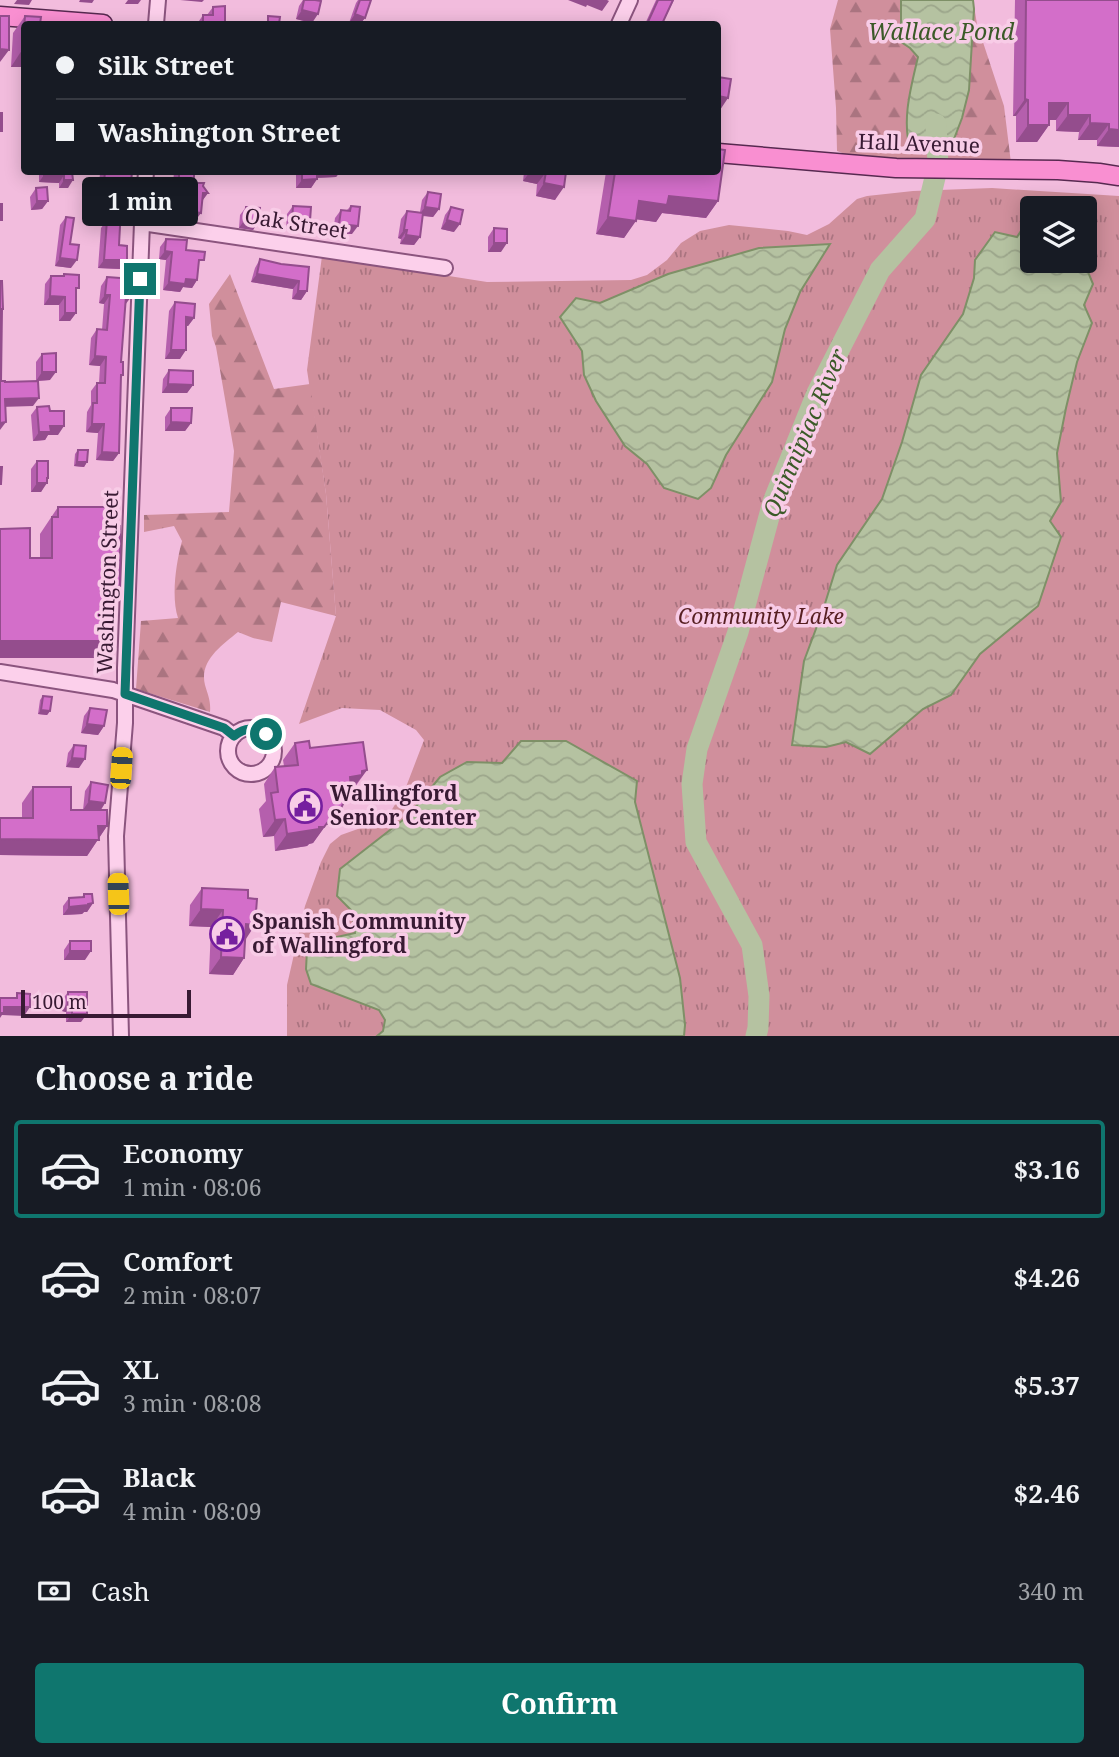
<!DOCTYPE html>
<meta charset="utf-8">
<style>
:root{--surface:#171b24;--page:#20242c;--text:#f1f3f6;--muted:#9ea1a6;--line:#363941;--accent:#0f766e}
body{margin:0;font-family:"Noto Serif",serif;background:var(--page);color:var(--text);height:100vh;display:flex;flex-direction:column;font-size:26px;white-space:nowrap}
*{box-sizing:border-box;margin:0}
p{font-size:23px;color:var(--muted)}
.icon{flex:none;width:38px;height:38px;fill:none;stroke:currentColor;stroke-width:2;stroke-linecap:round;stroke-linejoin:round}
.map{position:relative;height:1036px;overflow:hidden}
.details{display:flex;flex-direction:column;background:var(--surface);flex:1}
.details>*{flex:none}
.top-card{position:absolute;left:21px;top:21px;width:700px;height:154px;border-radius:7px;box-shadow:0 4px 18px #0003;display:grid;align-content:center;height:154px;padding:0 35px;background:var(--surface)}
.tools{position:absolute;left:1020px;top:196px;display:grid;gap:14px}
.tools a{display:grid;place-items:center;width:77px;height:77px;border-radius:7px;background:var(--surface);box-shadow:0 4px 18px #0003;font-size:35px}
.scale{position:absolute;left:21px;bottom:18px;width:170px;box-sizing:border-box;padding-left:7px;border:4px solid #381a33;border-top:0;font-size:19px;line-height:24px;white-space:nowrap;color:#381a33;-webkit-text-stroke:5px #f8cce7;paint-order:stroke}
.end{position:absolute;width:32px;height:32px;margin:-16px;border:9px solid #0f766e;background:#fff;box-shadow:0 0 0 4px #fff}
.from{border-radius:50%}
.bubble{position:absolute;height:49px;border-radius:7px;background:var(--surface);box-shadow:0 4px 18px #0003;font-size:23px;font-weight:700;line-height:49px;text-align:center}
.car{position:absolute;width:21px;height:42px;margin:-21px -10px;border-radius:9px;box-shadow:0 0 5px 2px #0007;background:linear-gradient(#f5c518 24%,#345 0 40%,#f5c518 0 76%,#345 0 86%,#f5c518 0)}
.top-card b{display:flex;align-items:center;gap:24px;height:66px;font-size:26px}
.top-card b+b{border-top:2px solid var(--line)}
.top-card i{width:18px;height:18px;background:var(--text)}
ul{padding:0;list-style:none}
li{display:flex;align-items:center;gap:21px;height:98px;margin:0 14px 10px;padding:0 21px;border:4px solid transparent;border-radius:7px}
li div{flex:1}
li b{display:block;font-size:26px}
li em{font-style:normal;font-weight:700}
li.selected{border-color:var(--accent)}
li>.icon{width:63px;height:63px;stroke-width:1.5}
h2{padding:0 35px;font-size:32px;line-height:84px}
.pay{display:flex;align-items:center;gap:18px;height:77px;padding:0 35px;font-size:26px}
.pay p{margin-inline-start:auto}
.cta{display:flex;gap:14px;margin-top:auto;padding:14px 35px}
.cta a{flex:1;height:80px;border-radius:7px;background:var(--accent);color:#fff;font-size:28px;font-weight:700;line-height:80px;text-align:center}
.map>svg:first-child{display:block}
.grass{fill:url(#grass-tufts);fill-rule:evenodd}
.forest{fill:url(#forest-firs)}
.water{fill:url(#water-waves);stroke:#7e9067;stroke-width:2}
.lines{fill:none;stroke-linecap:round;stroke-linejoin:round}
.river{stroke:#b5c2a1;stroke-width:21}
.minor-casing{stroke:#8b547e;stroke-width:18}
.major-casing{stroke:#572950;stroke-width:21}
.minor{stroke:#fcd0eb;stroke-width:14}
.major{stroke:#f98fd1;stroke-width:18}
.wall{fill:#b55fad}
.shaded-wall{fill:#944d8d}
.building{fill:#d36ec9;stroke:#944d8d;stroke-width:2}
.route{stroke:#0f766e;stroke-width:9}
.labels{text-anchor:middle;stroke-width:7;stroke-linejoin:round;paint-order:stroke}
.street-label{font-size:21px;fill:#381a33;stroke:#f8cce7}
.park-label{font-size:21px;font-style:italic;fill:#571f22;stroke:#f8cce7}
.poi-label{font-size:21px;font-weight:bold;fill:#381a33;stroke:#f8cce7;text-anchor:start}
.water-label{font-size:23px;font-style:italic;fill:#3b5a28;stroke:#f8cce7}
</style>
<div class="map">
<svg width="1119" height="1036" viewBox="0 0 1119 1036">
<defs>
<pattern id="grass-tufts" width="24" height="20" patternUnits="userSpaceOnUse" patternTransform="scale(1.75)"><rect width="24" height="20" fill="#d08f9c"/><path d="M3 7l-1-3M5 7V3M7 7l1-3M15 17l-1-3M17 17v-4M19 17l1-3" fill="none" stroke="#aa7480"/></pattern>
<pattern id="forest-firs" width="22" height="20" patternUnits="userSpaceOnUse" patternTransform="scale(1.75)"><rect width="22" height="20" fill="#d08f9c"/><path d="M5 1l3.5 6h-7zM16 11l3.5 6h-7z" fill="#aa7480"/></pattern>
<pattern id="water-waves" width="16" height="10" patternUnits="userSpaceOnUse" patternTransform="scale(1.75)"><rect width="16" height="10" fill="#b5c2a1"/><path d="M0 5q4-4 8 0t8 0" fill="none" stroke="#9ca68b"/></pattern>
</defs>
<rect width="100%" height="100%" fill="#f2bcdd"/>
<path class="grass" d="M992,188L1119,196V1036H287V985L305,906L321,862L330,844L341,835L386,819L406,787L424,740L416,730L380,710L342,708L299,724L336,616L326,494L307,370L322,256L487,282L631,280L647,275L667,260L681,243L700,231L729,225L788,231L807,235L829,224L857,199L867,196L913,191ZM1032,208H1085V261H1032Z"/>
<path class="forest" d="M838,0H973L977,24L1004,106L1011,163L859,159L837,151L836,108L830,29Z
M230,274L274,389L310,384L326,494L336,616L281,602L272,642L253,638L238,632C221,646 199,661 205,685C208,695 211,702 210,712L136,689L141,621L178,618C171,597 176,563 182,541L174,526L144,532V515L229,512L234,451L216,347L212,336L209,304Z"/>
<path class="water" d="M901,0H973L974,9L969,90L962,118L949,152H911C901,121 911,87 918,57L910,48L901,42Z
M1026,223L1032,226V261H1085V248L1088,272L1093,284L1084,305L1092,323L1077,362L1066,408L1057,453L1061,502L1050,521L1061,537L1038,606L980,654L951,695L923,709L870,754L846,742L826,747L792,745L804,661L823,610L837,565L882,499L902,442L921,375L963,314L974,278L975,260L995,232L1017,237Z
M830,244L800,292L785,329L772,382L726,455L711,488L698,499L664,488L647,464L625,446L596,401L584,375L582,351L560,317L576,298L600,303L668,274L759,248Z
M521,741H566L637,781L635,802L680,978L685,1025L684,1036H377L383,1031L385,1020L379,1010L311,984L306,969L307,950L328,939L355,933L352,911L337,896L340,869L408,816L440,777L467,762L502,763Z"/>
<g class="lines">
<path class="river" d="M756,1036L758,1028L759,996L752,945L696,842L692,784L697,749L738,632L773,502L817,393L880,270L925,219L938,165L936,124"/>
<g class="minor-casing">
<path id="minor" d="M156,24L158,0
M619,24L630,0
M142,223L445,268
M0,672L113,690L224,728L234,736
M228 751a23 23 0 1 1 46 0a23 23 0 1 1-46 0Z
M121,1036L116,836L125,723V668L142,223L146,172"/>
</g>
<g class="major-casing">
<path id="major" d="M0,16L103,24
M718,153L896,168L1058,170L1099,173L1119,176"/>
</g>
<use href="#minor" class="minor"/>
<use href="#major" class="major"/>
</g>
<path class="wall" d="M303,0H315L312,23L296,19L299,6Z
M358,0H371L365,18L360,24H354L349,23L356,3Z
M656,0H674L662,24H645Z
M1015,0H1119V147L1097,146V140H1078L1079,132L1056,131V120H1049V125L1037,142H1016V116H1013Z
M213,7L225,24H197L203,15H207Z
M25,16L24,67H11L13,33Z
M39,172H72L68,188H59V183L39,182Z
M102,172H132L123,217H121L119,245L121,269L98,268L101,228L107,220V191L98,190L100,174Z
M174,172H194V180L195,183L203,186L208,193L202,201L195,221L168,217L171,187L173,184Z
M296,172H340L336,177L317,178V179L311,188H296Z
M524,172H566L555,200L536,196L537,184L523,181Z
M606,172H718V201L706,218L662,213L656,222L636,219L624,238L596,234Z
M36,188L48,201L42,209L31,210L30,197Z
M428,192L439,209L433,217L422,216L420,237L414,245L400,244L401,239L398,238L401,219L407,211L420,212L422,200Z
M293,206L310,221L304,230L286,229L287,214Z
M351,206L352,234L333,233L335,218L341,210H347Z
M246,207L259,221L253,230L239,228L240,215Z
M451,207L454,232L441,229L445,215Z
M66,217L70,244L71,268L55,266L60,225Z
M494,228L501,252H488V237Z
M166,239L186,250L198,268L197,280L192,288L183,287L180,292L163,290L166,260L159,259L160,247Z
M260,259L281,264L309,267L307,291L301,300L292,299L293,289L251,282L255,268Z
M64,274L76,292V313L70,321H59V305H44L45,284L51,276H62Z
M107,277L125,305L121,362L123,375L121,378L119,453L113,461L96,460L98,433L86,432L87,412L91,405V391L97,383H99L100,366L89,365L91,338L97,329L102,330L104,304L99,303L101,286Z
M175,302L194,318L188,326H186L180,359H165L169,311Z
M42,354L50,380L36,381V362Z
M169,370L193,385L187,393H162L163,379Z
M37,407L50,411L58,435H48L45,440L33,441L31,415Z
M171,408L191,423L185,431H165V417Z
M78,450L87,462L84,467L74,466L75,454Z
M37,461L47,480L41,492H31V469Z
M58,507L108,526L120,586L110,599V641L98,658L30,558H40V534Z
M43,696L50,711L47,715L38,714L40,700Z
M90,708L104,726L98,735L81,733L84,716Z
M295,743L367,770L355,787L349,793L329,825H326L313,843L309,844L307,846L275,851L274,836L263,837L259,809L266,801L264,784L275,767L284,766L283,760Z
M74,745L79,768L66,767L68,753Z
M91,782L105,803L101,810L107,826L87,856L0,855V818H22V803L33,787L71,810H83L85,791Z
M202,888L248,890L244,958L233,975L209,974L211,927L189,926L190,905Z
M84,894L93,903L87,912H84L82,914L63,915V906L69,898L82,897Z
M70,941L85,960H64V950Z
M68,992L81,1022H66V1012L62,1011V1000Z"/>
<path class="shaded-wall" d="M17,0H32L29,5L14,4Z
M80,0H94L92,3L79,2Z
M128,0H141L138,4H125Z
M180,0H204L202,2Z
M568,0H607L609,1L602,11L587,5L586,7Z
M302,10L318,14L312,23L296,19Z
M355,14L365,18L360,24L349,23Z
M0,49L9,50L0,62Z
M22,50H24V67H11Z
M718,96L728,98L718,113Z
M1025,99L1028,100L1016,116H1013Z
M1049,103H1068L1056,120H1037Z
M1068,115H1090L1079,132L1056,131Z
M1090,123L1109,124L1097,140H1078Z
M1028,125H1049L1037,142H1016Z
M1109,129L1119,130V147L1097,146Z
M315,172H340L336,177L311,178Z
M530,172H546L537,184L523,181Z
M44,175H64L59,183L39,182Z
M317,179L311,188H296L302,180Z
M64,180H73L68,188H59Z
M104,182H113L107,191L98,190Z
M544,183L564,187L555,200L536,196Z
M203,193H208L202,201H197Z
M669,196L718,201L706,218L662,213L656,222L627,218L639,201Z
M37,201H48L42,209L31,210Z
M425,207L439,209L433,217L419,215Z
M121,208H129L123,217H115Z
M174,209L201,213L195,221L168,217Z
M608,217L636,221L624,238L596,234Z
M245,219L259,221L253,230L239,228Z
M292,220L310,221L304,230L286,229Z
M447,220L460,224L454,232L441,229Z
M339,224L358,226L352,234L333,233Z
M404,230H407L401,239L398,238Z
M406,235L420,237L414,245L400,244Z
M494,243H507L501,252H488Z
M165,251L172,252L166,260L159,259Z
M60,258L77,260L71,268L55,266Z
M104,260H127L121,269L98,268Z
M257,274L299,281L293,289L251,282Z
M186,279L197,280L192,288L183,287L180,292L163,290L169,282Z
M298,291H307L301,300L292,299Z
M105,295H110L104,304L99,303Z
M50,296L65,297L59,305H44Z
M126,296L131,297L125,305Z
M65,313H76L70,321H59Z
M186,317L194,318L188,326L180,325Z
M171,350H186L180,359H165Z
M95,356L106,357L100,366L89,365Z
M42,372H56L50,380L36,381Z
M168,384L193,385L187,393H162Z
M39,398L33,406L0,407L5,399Z
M6,422L0,430V423Z
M171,422L191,423L185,431H165Z
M92,424H104L98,433L86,432Z
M50,426H64L58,435H48L45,440L33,441L39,432Z
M102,452L119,453L113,461L96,460Z
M77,462H87L84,467L74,466Z
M47,478H48L45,483H47L41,492H31L37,483Z
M110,586H120L108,603Z
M0,641H110L98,658H0Z
M41,710L50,711L47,715L38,714Z
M87,724L104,726L98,735L81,733Z
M72,758L85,759L79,768L66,767Z
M367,770L350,792L338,794L350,777L362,771Z
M89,801L105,803L99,812L83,810Z
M341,808L329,825H326L313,843L309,844L307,846L275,851L287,834L329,810Z
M285,819L274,836L263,837L275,820Z
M98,826H107L87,856L0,855V839Z
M93,903L87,912H84L82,914L63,915L69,907Z
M201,909L223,910L211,927L189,926Z
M246,924L255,925L244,942Z
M70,951H91L85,960H64Z
M221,957L244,958L233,975L209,974Z
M68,1003H72L66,1012L62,1011Z
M4,1007H30L24,1016L2,1015L0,1018V1012Z
M72,1014H87L81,1022H66Z"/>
<path class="building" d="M304,0H315L321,1L318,14L302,10Z
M360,0H371L365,18L355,14Z
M658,0H673L662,24H647Z
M1026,0H1119V130L1109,129V124L1090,123V115H1068V103H1049V125H1028V100L1025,99Z
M225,6V24H203V15H213V7Z
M0,16H9V50L0,49Z
M25,16L41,17L40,24H24V50H22Z
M268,16L280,17L279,24H268Z
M718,77L731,79L728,98L718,96Z
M0,113H2V131H0Z
M718,149L725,150L718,201L669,196L667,205L639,201L636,221L608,217L615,172H718Z
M44,172H72L73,180H64V175H44Z
M105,172H132L131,183H129V208H121L119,245L127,246V260H104L107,220H112L113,182H104Z
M179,172H194V180H195V183H204L203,186L208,193H203L201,213L174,209L177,179H179Z
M302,172H317V179L302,180Z
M546,172H566L564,187L544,183Z
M47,187L48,201H37L36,188Z
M428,192L441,194L439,209L425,207Z
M0,204H2V220H0Z
M293,206L311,207L310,221L292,220Z
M351,206L360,207L358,226L339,224L341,210L350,211Z
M246,207L260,208L259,221L245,219Z
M451,207L463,210L460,224L447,220Z
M407,211L423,213L420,237L406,235L407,230H404Z
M66,217L74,218L70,244L79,245L77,260L60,258Z
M494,228L507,229V243H494Z
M166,239L187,240L186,250L205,252L204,260H199L197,280L186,279L185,284L169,282L172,252L165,251Z
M260,259L281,264L309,267L307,291H298L299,281L257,274Z
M64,274L79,275V288H76V313H65V297L50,296L51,276H64Z
M107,277L133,279L131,297L126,296L121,362H123V375H121L119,453L102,452L104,424H92L93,403H97V383H105L106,357L95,356L97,329L107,330L110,295H105Z
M0,281H2L3,309H2L1,381H5V382L38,381L39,398L5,399L6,422L0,423Z
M175,302L195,304L194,318L186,317V350H171Z
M56,353V372H42V354Z
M169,370L193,371V385L168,384Z
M49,406L50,411H64V426H50L51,432H39L37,407Z
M171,408H192L191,423L171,422Z
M78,450H88L87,462H77Z
M37,461H48V478H47V483H37Z
M0,467H2L1,484H0Z
M58,507H108V526H120V586H110V641H0V529L30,528V558H52V517H58Z
M43,696L52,697L50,711L41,710Z
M90,708L107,710L104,726L87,724Z
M309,741L310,748L363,742L367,770L362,771V775L350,777L351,788L341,808L329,810L330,819L324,827H319V829L287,834L285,819L275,820L271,793L278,792L275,767L298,765L295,743Z
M74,745L86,746L85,759L72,758Z
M91,782L108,785L105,803L89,801Z
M33,787H71V810H107V826H98L99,840L0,839V818H33Z
M202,888L248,890V898L257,899L255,925L246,924L244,958L221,957L223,910L201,909Z
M84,894H92L93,903L88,904V905L69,907V898L84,897Z
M70,941H91V951H70Z
M68,992H87V1014H72V1003H68Z
M17,993L30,994V1007H4V1013H0V998H17Z"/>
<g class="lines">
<path class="route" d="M140,279L125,694L224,728L234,736C245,727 254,727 266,734"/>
</g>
<defs>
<g id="civic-ring" transform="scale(1.75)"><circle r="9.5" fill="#f8cce7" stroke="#761f9f" stroke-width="1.5"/><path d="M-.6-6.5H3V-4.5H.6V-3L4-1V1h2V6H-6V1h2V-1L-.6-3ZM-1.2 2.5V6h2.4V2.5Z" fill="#761f9f"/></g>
</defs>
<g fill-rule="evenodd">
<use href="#civic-ring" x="305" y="806"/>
<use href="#civic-ring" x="227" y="934"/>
</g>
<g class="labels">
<g class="street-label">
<text transform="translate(919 144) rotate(2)" y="7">Hall Avenue</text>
<text transform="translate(296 224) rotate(9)" y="7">Oak Street</text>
<text transform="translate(108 582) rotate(-88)" y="7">Washington Street</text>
</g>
<g class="park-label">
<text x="761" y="624">Community Lake</text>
</g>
<g class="poi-label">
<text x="330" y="801">Wallingford<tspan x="330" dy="24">Senior Center</tspan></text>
<text x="252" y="929">Spanish Community<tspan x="252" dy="24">of Wallingford</tspan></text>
</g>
<g class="water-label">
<text x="941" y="40">Wallace Pond</text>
<text transform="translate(805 433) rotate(-67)" y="8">Quinnipiac River</text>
</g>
</g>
</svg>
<div class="tools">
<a><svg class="icon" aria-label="layers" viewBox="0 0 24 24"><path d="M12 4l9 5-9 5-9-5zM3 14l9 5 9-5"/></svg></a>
</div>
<div class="scale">100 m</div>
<i class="end from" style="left:266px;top:734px"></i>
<i class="end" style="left:140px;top:279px"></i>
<div class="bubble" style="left:82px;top:177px;width:116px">1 min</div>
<i class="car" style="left:121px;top:768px;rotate:4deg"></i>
<i class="car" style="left:118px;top:894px;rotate:358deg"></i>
<div class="top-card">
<b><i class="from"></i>Silk Street</b>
<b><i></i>Washington Street</b>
</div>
</div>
<section class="details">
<h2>Choose a ride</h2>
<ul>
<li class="selected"><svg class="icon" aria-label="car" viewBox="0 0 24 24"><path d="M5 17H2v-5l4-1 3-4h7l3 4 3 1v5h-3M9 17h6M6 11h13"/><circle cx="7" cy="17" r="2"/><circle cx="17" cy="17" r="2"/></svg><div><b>Economy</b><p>1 min · 08:06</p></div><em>$3.16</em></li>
<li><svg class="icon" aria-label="car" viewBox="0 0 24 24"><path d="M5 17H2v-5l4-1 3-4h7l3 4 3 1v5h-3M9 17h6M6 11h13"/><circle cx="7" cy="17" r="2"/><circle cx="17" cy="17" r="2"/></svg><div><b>Comfort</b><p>2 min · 08:07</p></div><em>$4.26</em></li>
<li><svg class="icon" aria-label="car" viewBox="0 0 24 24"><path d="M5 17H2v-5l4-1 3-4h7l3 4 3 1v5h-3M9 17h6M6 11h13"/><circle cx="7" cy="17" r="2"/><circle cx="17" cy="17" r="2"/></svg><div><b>XL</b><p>3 min · 08:08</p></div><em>$5.37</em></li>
<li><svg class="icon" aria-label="car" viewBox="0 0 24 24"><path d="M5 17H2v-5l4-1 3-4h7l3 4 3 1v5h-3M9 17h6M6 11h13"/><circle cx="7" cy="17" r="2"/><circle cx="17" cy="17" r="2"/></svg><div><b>Black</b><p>4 min · 08:09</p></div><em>$2.46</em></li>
</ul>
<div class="pay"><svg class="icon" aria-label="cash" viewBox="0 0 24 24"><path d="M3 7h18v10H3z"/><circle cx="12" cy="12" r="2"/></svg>Cash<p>340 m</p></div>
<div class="cta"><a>Confirm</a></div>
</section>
